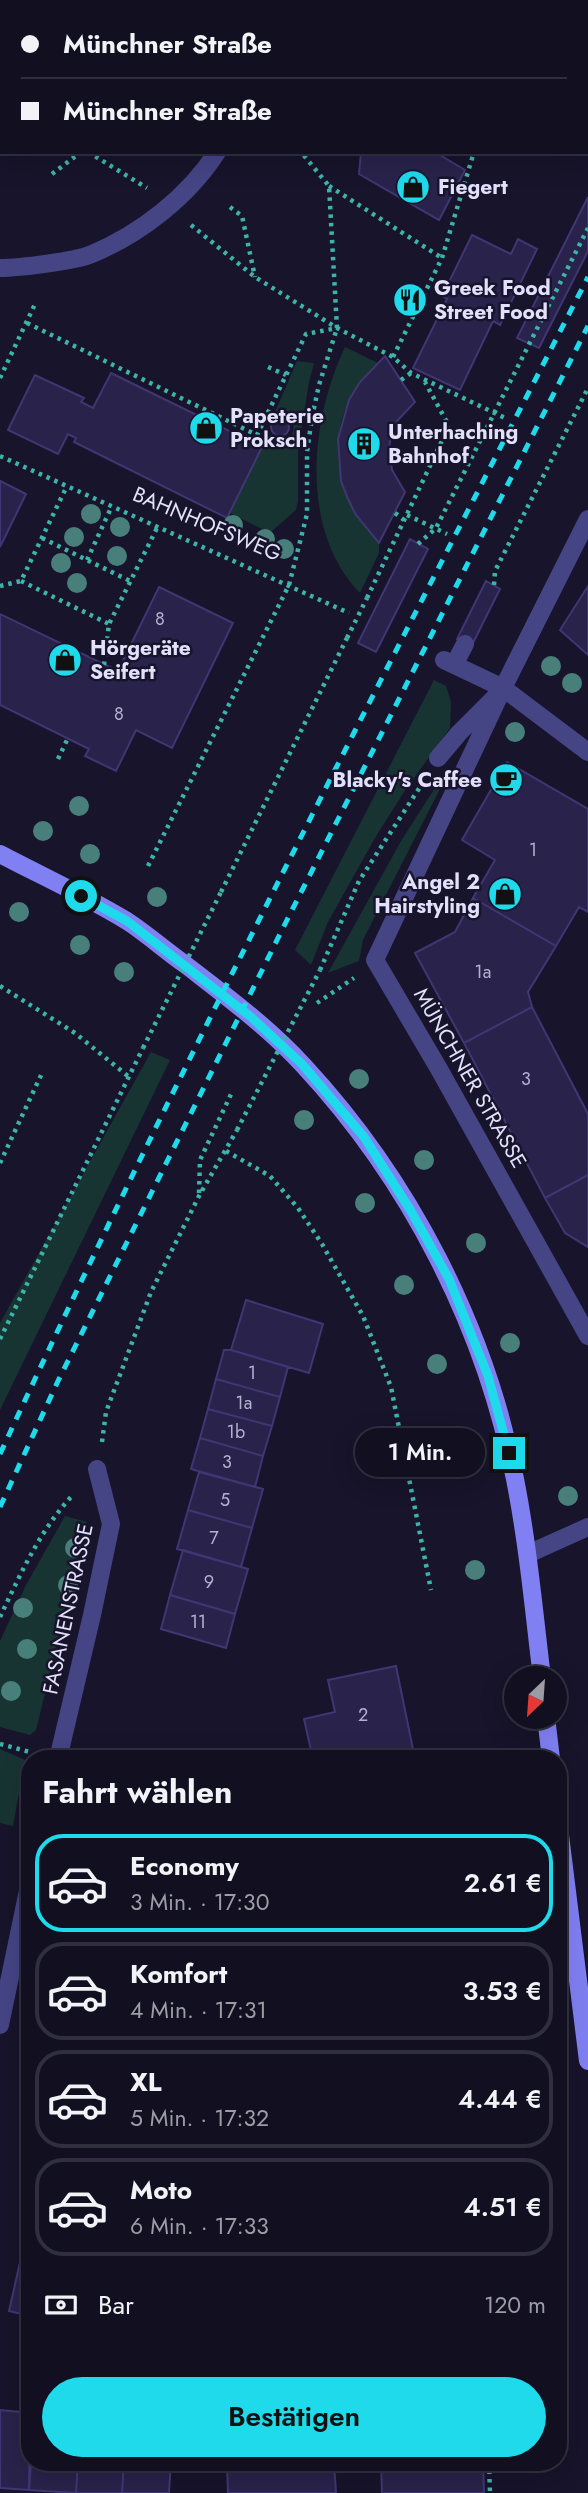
<!DOCTYPE html>
<html lang="de">
<meta charset="utf-8">
<style>
:root{--surface:#110f20;--page:#1a1829;--text:#f1f3f6;--muted:#9c9ca5;--line:#302f3e;--accent:#1edaea}
body{margin:0;font-family:Jost,sans-serif;background:var(--page);color:var(--text);height:100vh;display:flex;flex-direction:column;font-size:26px;white-space:nowrap}
*{box-sizing:border-box;margin:0}
p{font-size:23px;color:var(--muted)}
.icon{flex:none;width:38px;height:38px;fill:none;stroke:currentColor;stroke-width:2;stroke-linecap:round;stroke-linejoin:round}
.map{position:relative;flex:1;overflow:hidden}
.panel{position:absolute;left:21px;top:1750px;width:546px;height:721px;display:flex;flex-direction:column;background:var(--surface);border-radius:28px;box-shadow:0 7px 28px #0002,0 0 0 2px var(--line)}
.panel>*{flex:none}
.hud{position:absolute;left:0px;top:0px;width:588px;height:154px;box-shadow:0 7px 28px #0002,0 0 0 2px var(--line);display:grid;align-content:center;height:154px;padding:0 21px;background:var(--surface)}
.needle{width:46px;rotate:205deg}
.tools{position:absolute;left:504px;top:1666px;display:grid;gap:14px}
.tools a{display:grid;place-items:center;width:63px;height:63px;border-radius:50%;background:var(--surface);box-shadow:0 7px 28px #0002,0 0 0 2px var(--line);font-size:35px}
.end{position:absolute;width:32px;height:32px;margin:-16px;border:9px solid #1edaea;background:#111;box-shadow:0 0 0 4px #111}
.from{border-radius:50%}
.bubble{position:absolute;height:49px;border-radius:24px;background:var(--surface);box-shadow:0 7px 28px #0002,0 0 0 2px var(--line);font-size:23px;font-weight:600;line-height:49px;text-align:center}
.hud b{display:flex;align-items:center;gap:24px;height:66px;font-size:26px}
.hud b+b{border-top:2px solid var(--line)}
.hud i{width:18px;height:18px;background:var(--text)}
ul{padding:0;list-style:none}
li{display:flex;align-items:center;gap:21px;height:98px;margin:0 14px 10px;padding:0 7px;border:4px solid var(--line);border-radius:28px}
li div{flex:1}
li b{display:block;font-size:26px}
li em{font-style:normal;font-weight:600}
li.active{border-color:var(--accent)}
li>.icon{width:63px;height:63px;stroke-width:1.5}
h2{padding:0 21px;font-size:32px;line-height:84px}
.pay{display:flex;align-items:center;gap:18px;height:77px;padding:0 21px;font-size:26px}
.pay p{margin-inline-start:auto}
.action{display:flex;gap:14px;margin-top:auto;padding:14px 21px}
.action a{flex:1;height:80px;border-radius:42px;background:var(--accent);color:#111;font-size:28px;font-weight:600;line-height:80px;text-align:center}
.map>svg:first-child{display:block}
.green{fill:#183432}
.building{fill:#29224a;stroke:#413674;stroke-width:2}
.lines{fill:none;stroke-linecap:round;stroke-linejoin:round}
.path{stroke:#3db4aa;stroke-width:4.5;stroke-dasharray:3.5 5;stroke-linecap:butt}
.street{stroke:#454485;stroke-width:18}
.secondary{stroke:#8180f3;stroke-width:18}
.rail{stroke:#1edaea;stroke-width:5;stroke-dasharray:10 9;stroke-linecap:butt}
.path-bridge{stroke:#3db4aa;stroke-width:4.5;stroke-dasharray:3.5 5;stroke-linecap:butt}
.tree{fill:#487f7b}
.route{stroke:#1edaea;stroke-width:9}
.labels{text-anchor:middle;stroke-width:5;stroke-linejoin:round;paint-order:stroke}
.number-label{font-size:18px;fill:#b4b0d0}
.poi-label{font-size:21px;font-weight:bold;fill:#e3e0fc;stroke:#17142b;text-anchor:start}
.street-label{font-size:21px;fill:#e3e0fc;stroke:#17142b}
</style>
<div class="map">
<svg width="588" height="2493" viewBox="0 0 588 2493">
<rect width="100%" height="100%" fill="#17142b"/>
<path class="green" d="M345,347L378,363C321,415 328,491 379,543V553L360,593C299,530 310,421 345,347Z
M297,361L314,363L309,382L298,452V501L296,510L272,531L262,529L230,513L262,447L260,441L264,432L280,442C292,440 295,431 293,420L284,414L275,412Z
M434,680L446,686L451,702L450,728L404,792L375,838L328,922L311,965L295,950Z
M442,777L445,779L363,940L359,961L328,973L401,841Z
M151,1052L170,1060L0,1410V1323Z
M65,1516L87,1522L36,1730L30,1735L0,1727V1641L26,1585Z
M0,1749L25,1760L13,1826L0,1823Z"/>
<path class="building" d="M0,0L44,2H2V76Z
M353,0H443L353,2Z
M541,0H588L586,98V2Z
M361,152H435L465,170L439,220L359,174Z
M588,197V251L539,348L517,338Z
M472,235L511,254L518,239L537,249L500,325L493,321L460,390L413,368L447,299L442,296Z
M385,356L415,402L397,421L391,435L389,449L392,470L405,492L379,543L356,515L348,499L341,481L338,439L349,400L360,382Z
M111,373L262,447L227,518L74,442L76,438L68,434L58,454L8,430L35,375L84,398L81,402L93,408Z
M271 427a9 9 0 1 1 18 0a9 9 0 1 1-18 0Z
M0,481L26,494L0,547Z
M410,539L428,549L376,652L358,643Z
M486,581L500,589L471,647L457,639Z
M588,586V655L560,630Z
M159,587L233,623L172,748L136,730L116,771L85,756L89,749L0,705V614L118,671Z
M507,762L588,809V912L579,907L556,946L473,898L495,860L462,840Z
M473,898L556,946L528,992L532,1007L464,1043L415,953L455,932Z
M532,1007L588,1114V1175L545,1198L464,1043Z
M588,1175V1247L565,1233L545,1198Z
M246,1300L323,1324L309,1373L231,1350Z
M224,1350H231L288,1367L280,1397L216,1379Z
M216,1379L280,1397L272,1426L208,1409Z
M208,1409L272,1426L263,1456L200,1438Z
M200,1438L263,1456L255,1487L191,1469Z
M199,1472L263,1489L252,1528L188,1510Z
M188,1510L252,1528L241,1567L177,1549Z
M183,1550L248,1569L235,1614L170,1595Z
M170,1595L235,1614L226,1648L161,1629Z
M396,1666L415,1759H313L304,1719L335,1712L328,1680Z
M28,2227H30V2316L9,2311Z
M0,2410L30,2413L29,2490L0,2488Z
M31,2462H78L76,2493L29,2490Z
M78,2462H124L122,2493H76Z
M124,2462H171L169,2493H122Z
M227,2462H334L336,2493H228Z
M381,2462H483L484,2493H382Z"/>
<g class="lines">
<path class="path" d="M482,0V2
M111,2L114,0
M0,106L2,107
M88,152L147,188
M52,174L81,152
M329,186L442,258
M230,207L242,216L255,277
M191,225L255,277L337,328L393,357L411,373L505,418
M27,323L257,435L306,334L337,328L329,186L301,152
M393,357L442,258L474,152
M268,367L286,375
M0,378L35,304
M401,380L411,373
M0,456L349,613
M395,513L404,520
M407,515L447,534
M42,538L130,581
M418,544L436,528L588,228
M87,560L111,508
M21,581L109,624
M494,585L495,571L588,388
M0,586L21,581L66,488
M367,598L449,426L425,382
M104,665L109,624L157,528
M58,759L68,738
M148,866L289,585L307,514V452L312,417L319,385L337,328
M221,892L347,638
M320,970L359,881L420,787
M0,986L75,1033L129,1077
M317,1003L354,978
M226,1151L270,1176L298,1208L322,1244L363,1316L391,1387L431,1590
M0,1163L43,1071
M199,1193L200,1160L233,1090
M0,1339L143,1048
M102,1442L106,1412L151,1292L199,1196L237,1130
M0,1617C20,1575 40,1530 72,1496
M0,1744L30,1752
M558,2405L568,2404
M489,2462L490,2493"/>
<path class="street" d="M268,2V0
M0,268C19,268 76,261 92,254C140,234 188,197 217,152
M588,519L503,688L375,960L439,1069L588,1336
M444,660L503,688L588,752
M454,665L465,644
M438,758L459,733L494,698
M528,1554L588,1527
M58,1759L92,1615L111,1524L97,1469
M0,2025L30,1881"/>
<path class="secondary" d="M0,854C42,876 86,896 127,921C147,934 166,951 186,965C226,996 268,1027 303,1065C409,1179 485,1326 515,1479C528,1545 534,1612 542,1678
M546,1717L551,1759
M558,1819L588,2061"/>
<path class="rail" d="M0,1454C184,1056 388,667 588,277
M0,1507L58,1381L287,920L588,326"/>
<path class="path-bridge" d="M347,638L367,598
M143,1048L221,892
M237,1130L320,970"/>
</g>
<g class="tree">
<circle cx="91" cy="514" r="10"/>
<circle cx="233" cy="525" r="10"/>
<circle cx="120" cy="527" r="10"/>
<circle cx="74" cy="537" r="10"/>
<circle cx="265" cy="539" r="10"/>
<circle cx="284" cy="549" r="10"/>
<circle cx="117" cy="556" r="10"/>
<circle cx="61" cy="563" r="10"/>
<circle cx="77" cy="583" r="10"/>
<circle cx="551" cy="666" r="10"/>
<circle cx="572" cy="683" r="10"/>
<circle cx="515" cy="732" r="10"/>
<circle cx="79" cy="806" r="10"/>
<circle cx="43" cy="831" r="10"/>
<circle cx="90" cy="854" r="10"/>
<circle cx="157" cy="897" r="10"/>
<circle cx="19" cy="912" r="10"/>
<circle cx="80" cy="945" r="10"/>
<circle cx="124" cy="972" r="10"/>
<circle cx="359" cy="1079" r="10"/>
<circle cx="304" cy="1120" r="10"/>
<circle cx="424" cy="1160" r="10"/>
<circle cx="365" cy="1203" r="10"/>
<circle cx="476" cy="1243" r="10"/>
<circle cx="404" cy="1285" r="10"/>
<circle cx="510" cy="1343" r="10"/>
<circle cx="437" cy="1364" r="10"/>
<circle cx="459" cy="1462" r="10"/>
<circle cx="568" cy="1496" r="10"/>
<circle cx="75" cy="1548" r="10"/>
<circle cx="475" cy="1570" r="10"/>
<circle cx="68" cy="1585" r="10"/>
<circle cx="23" cy="1608" r="10"/>
<circle cx="27" cy="1649" r="10"/>
<circle cx="11" cy="1691" r="10"/>
</g>
<g class="lines">
<path class="route" d="M81,896L127,921L251,1017L302,1064L364,1137L411,1211L449,1279L488,1376L509,1453"/>
</g>
<defs>
<g id="shop-disc" transform="scale(1.75)"><circle r="9.5" fill="#1edaea" stroke="#17142b"/><path d="M-5-2.5h2.3a2.7 3.5 0 0 1 5.4 0H5L5.5 6h-11ZM-1.5-2.5h3a1.5 2.3 0 0 0-3 0Z" fill="#111"/></g>
<g id="restaurant-disc" transform="scale(1.75)"><circle r="9.5" fill="#1edaea" stroke="#17142b"/><path d="M-5-6h1v4h1v-4h1v4h1v-4h1v5L-1.5 .5V6h-2V.5L-5-1ZM5-6V6H3V1.5H1.5Q1.5-4 5-6Z" fill="#111"/></g>
<g id="building-disc" transform="scale(1.75)"><circle r="9.5" fill="#1edaea" stroke="#17142b"/><path d="M-4-6H4V6H1V3H-1V6H-4ZM-2.5-4.3h1.7v1.8h-1.7ZM.8-4.3h1.7v1.8H.8ZM-2.5-1h1.7V.8h-1.7ZM.8-1h1.7V.8H.8Z" fill="#111"/></g>
<g id="cafe-disc" transform="scale(1.75)"><circle r="9.5" fill="#1edaea" stroke="#17142b"/><path d="M-5.5-4.5H6V0H3Q3 3.5 0 3.5H-2.5Q-5.5 3.5-5.5 0ZM3-3.2v2h1.7v-2ZM-6 4.5H4V6H-6Z" fill="#111"/></g>
</defs>
<g fill-rule="evenodd">
<use href="#shop-disc" x="413" y="187"/>
<use href="#restaurant-disc" x="410" y="300"/>
<use href="#shop-disc" x="206" y="428"/>
<use href="#building-disc" x="364" y="444"/>
<use href="#shop-disc" x="65" y="660"/>
<use href="#cafe-disc" x="506" y="780"/>
<use href="#shop-disc" x="505" y="894"/>
</g>
<g class="labels">
<g class="number-label">
<text x="160" y="625">8</text>
<text x="119" y="720">8</text>
<text x="533" y="856">1</text>
<text x="483" y="978">1a</text>
<text x="526" y="1085">3</text>
<text x="252" y="1379">1</text>
<text x="244" y="1409">1a</text>
<text x="236" y="1438">1b</text>
<text x="227" y="1468">3</text>
<text x="225" y="1506">5</text>
<text x="214" y="1544">7</text>
<text x="209" y="1588">9</text>
<text x="198" y="1628">11</text>
<text x="363" y="1721">2</text>
</g>
<g class="poi-label">
<text x="438" y="194">Fiegert</text>
<text x="434" y="295">Greek Food<tspan x="434" dy="24">Street Food</tspan></text>
<text x="230" y="423">Papeterie<tspan x="230" dy="24">Proksch</tspan></text>
<text x="388" y="439">Unterhaching<tspan x="388" dy="24">Bahnhof</tspan></text>
<text x="90" y="655">Hörgeräte<tspan x="90" dy="24">Seifert</tspan></text>
<text x="482" y="787" text-anchor="end">Blacky's Caffee</text>
<text x="480" y="889" text-anchor="end">Angel 2<tspan x="480" dy="24">Hairstyling</tspan></text>
</g>
<g class="street-label">
<text transform="translate(207 524) rotate(23)" y="7">BAHNHOFSWEG</text>
<text transform="translate(470 1078) rotate(60)" y="7">MÜNCHNER STRASSE</text>
<text transform="translate(68 1609) rotate(-78)" y="7">FASANENSTRASSE</text>
</g>
</g>
</svg>
<div class="tools">
<a><svg class="needle" viewBox="-14 -14 28 28"><path d="M0-13l5 13h-10z" fill="#e53935"/><path d="M0 13l5-13h-10z" fill="#9c9ca5"/></svg></a>
</div>
<i class="end from" style="left:81px;top:896px"></i>
<i class="end" style="left:509px;top:1453px"></i>
<div class="bubble" style="left:355px;top:1428px;width:130px">1 Min.</div>
<div class="hud">
<b><i class="from"></i>Münchner Straße</b>
<b><i></i>Münchner Straße</b>
</div>
<section class="panel">
<h2>Fahrt wählen</h2>
<ul>
<li class="active"><svg class="icon" aria-label="car" viewBox="0 0 24 24"><path d="M5 17H2v-5l4-1 3-4h7l3 4 3 1v5h-3M9 17h6M6 11h13"/><circle cx="7" cy="17" r="2"/><circle cx="17" cy="17" r="2"/></svg><div><b>Economy</b><p>3 Min. · 17:30</p></div><em>2.61 €</em></li>
<li><svg class="icon" aria-label="car" viewBox="0 0 24 24"><path d="M5 17H2v-5l4-1 3-4h7l3 4 3 1v5h-3M9 17h6M6 11h13"/><circle cx="7" cy="17" r="2"/><circle cx="17" cy="17" r="2"/></svg><div><b>Komfort</b><p>4 Min. · 17:31</p></div><em>3.53 €</em></li>
<li><svg class="icon" aria-label="car" viewBox="0 0 24 24"><path d="M5 17H2v-5l4-1 3-4h7l3 4 3 1v5h-3M9 17h6M6 11h13"/><circle cx="7" cy="17" r="2"/><circle cx="17" cy="17" r="2"/></svg><div><b>XL</b><p>5 Min. · 17:32</p></div><em>4.44 €</em></li>
<li><svg class="icon" aria-label="car" viewBox="0 0 24 24"><path d="M5 17H2v-5l4-1 3-4h7l3 4 3 1v5h-3M9 17h6M6 11h13"/><circle cx="7" cy="17" r="2"/><circle cx="17" cy="17" r="2"/></svg><div><b>Moto</b><p>6 Min. · 17:33</p></div><em>4.51 €</em></li>
</ul>
<div class="pay"><svg class="icon" aria-label="cash" viewBox="0 0 24 24"><path d="M3 7h18v10H3z"/><circle cx="12" cy="12" r="2"/></svg>Bar<p>120 m</p></div>
<div class="action"><a>Bestätigen</a></div>
</section>
</div>
